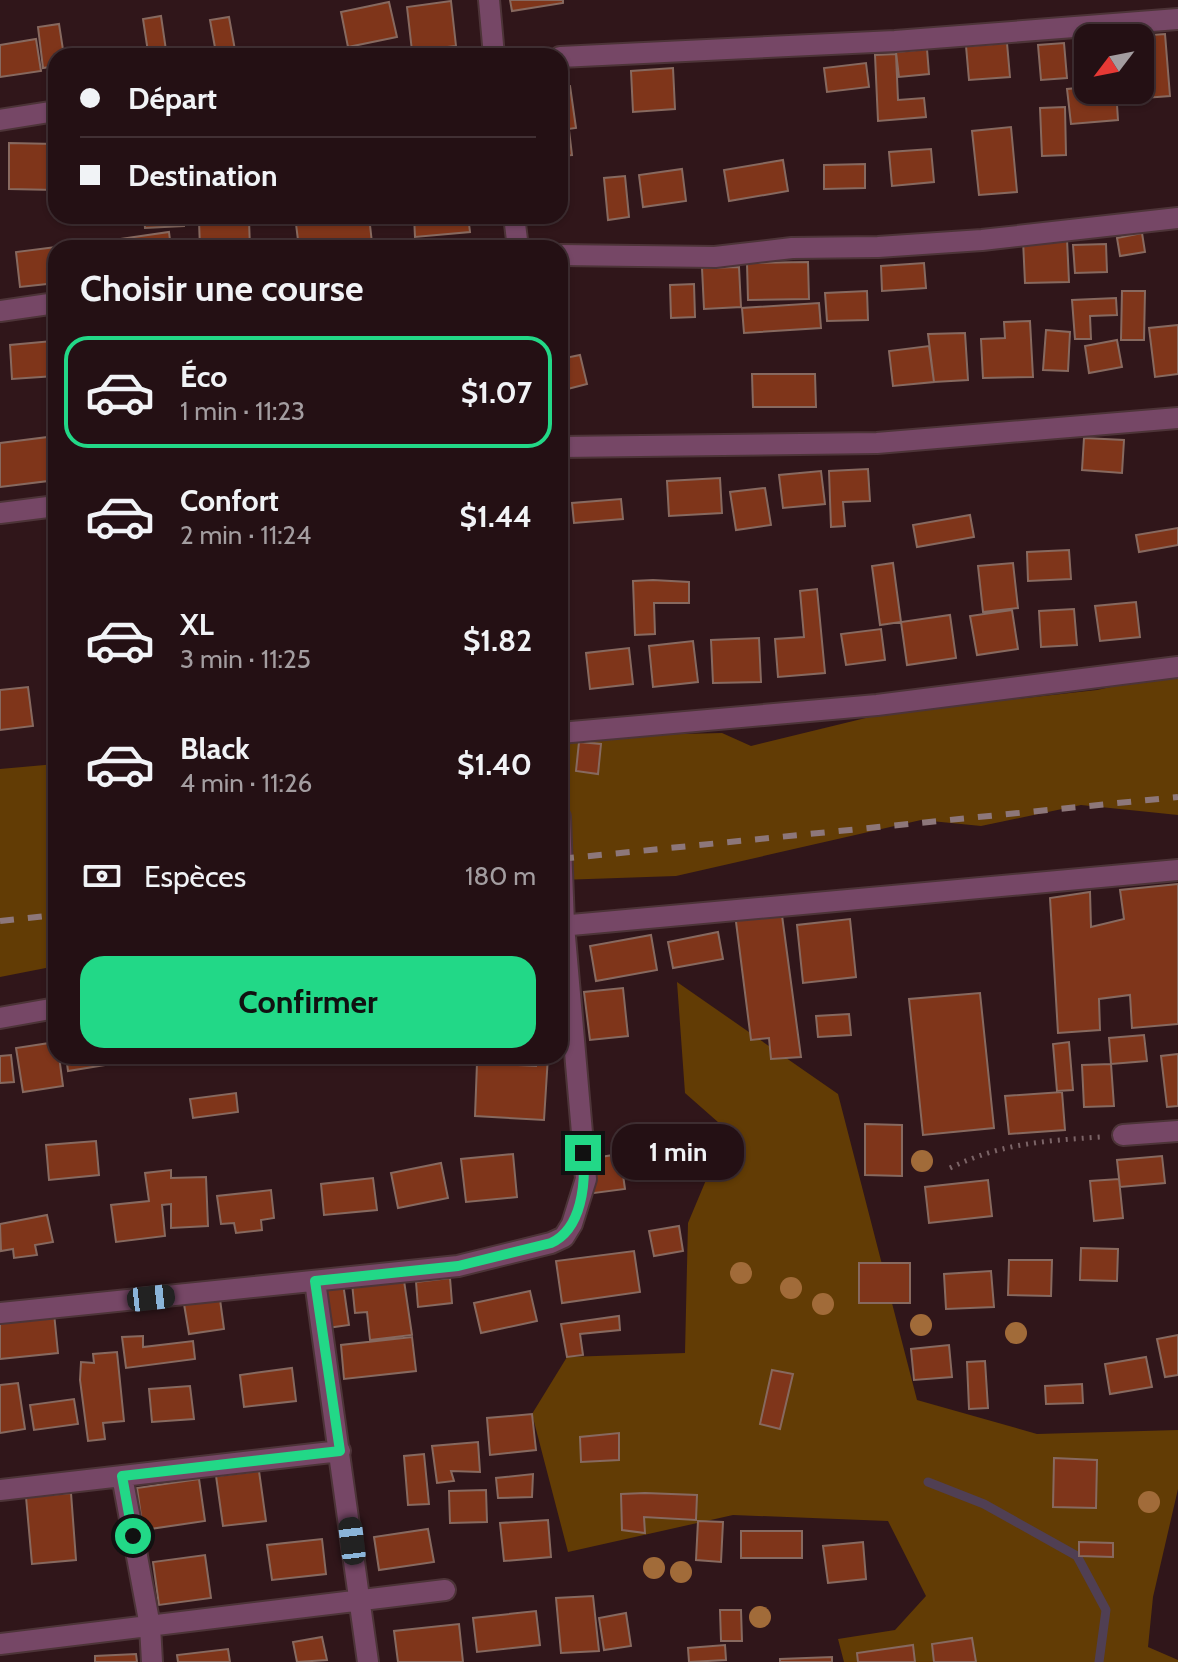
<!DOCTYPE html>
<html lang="fr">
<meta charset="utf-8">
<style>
:root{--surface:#241014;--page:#2c191d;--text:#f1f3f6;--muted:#a39da0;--line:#413034;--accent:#22d887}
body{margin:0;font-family:Cabin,sans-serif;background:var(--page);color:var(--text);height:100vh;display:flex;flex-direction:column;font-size:30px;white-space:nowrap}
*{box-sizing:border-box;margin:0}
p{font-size:26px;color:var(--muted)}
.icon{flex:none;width:44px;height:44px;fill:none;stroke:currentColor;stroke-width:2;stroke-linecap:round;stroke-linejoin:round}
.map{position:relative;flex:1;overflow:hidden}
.details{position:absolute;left:48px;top:240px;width:520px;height:824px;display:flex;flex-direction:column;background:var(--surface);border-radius:24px;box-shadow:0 2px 6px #0004,0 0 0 2px var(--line)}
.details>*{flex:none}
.top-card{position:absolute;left:48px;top:48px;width:520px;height:176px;border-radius:24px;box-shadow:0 2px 6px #0004,0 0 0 2px var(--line);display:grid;align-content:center;height:176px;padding:0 32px;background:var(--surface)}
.needle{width:52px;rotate:238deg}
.buttons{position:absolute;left:1074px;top:24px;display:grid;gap:16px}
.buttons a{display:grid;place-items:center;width:80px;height:80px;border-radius:16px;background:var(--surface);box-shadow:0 2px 6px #0004,0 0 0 2px var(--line);font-size:40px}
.end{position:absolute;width:36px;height:36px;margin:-18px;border:10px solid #22d887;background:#111;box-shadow:0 0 0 4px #111}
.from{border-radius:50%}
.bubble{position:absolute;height:56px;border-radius:24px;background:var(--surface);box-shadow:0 2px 6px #0004,0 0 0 2px var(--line);font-size:26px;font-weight:800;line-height:56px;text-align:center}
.car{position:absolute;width:24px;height:48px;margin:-24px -12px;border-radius:10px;box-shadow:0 0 6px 2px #0007;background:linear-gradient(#222 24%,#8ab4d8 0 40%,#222 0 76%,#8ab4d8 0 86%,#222 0)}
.top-card b{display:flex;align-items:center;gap:28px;height:76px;font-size:30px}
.top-card b+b{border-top:2px solid var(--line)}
.top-card i{width:20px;height:20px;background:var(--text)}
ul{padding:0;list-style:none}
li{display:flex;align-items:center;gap:24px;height:112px;margin:0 16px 12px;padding:0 16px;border:4px solid transparent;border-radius:24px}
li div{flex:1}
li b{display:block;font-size:30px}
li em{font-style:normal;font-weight:800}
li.selected{border-color:var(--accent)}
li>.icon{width:72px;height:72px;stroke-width:1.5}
h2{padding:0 32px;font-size:36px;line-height:96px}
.pay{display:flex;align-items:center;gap:20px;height:88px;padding:0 32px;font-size:30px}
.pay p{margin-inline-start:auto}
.action{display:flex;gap:16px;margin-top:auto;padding:16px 32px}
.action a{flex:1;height:92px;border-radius:24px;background:var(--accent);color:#111;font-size:32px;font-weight:800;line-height:92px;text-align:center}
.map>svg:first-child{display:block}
.green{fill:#623c05}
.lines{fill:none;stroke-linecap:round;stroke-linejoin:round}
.stream{stroke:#503f53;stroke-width:9}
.building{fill:#7f351a;stroke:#87695f;stroke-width:2}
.minor-casing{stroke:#4d3438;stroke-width:24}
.path{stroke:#7b6467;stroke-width:5;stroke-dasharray:2 6;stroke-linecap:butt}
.minor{stroke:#764766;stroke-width:20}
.rail{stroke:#8d777a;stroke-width:6;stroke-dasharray:14 14;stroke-linecap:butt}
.tree{fill:#a16b39}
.route{stroke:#22d887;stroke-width:10}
</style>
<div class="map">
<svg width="1178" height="1662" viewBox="0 0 1178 1662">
<rect width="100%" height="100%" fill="#30161a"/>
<path class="green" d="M1178,672V815L1081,805L981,826L921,820L676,876L560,880V737L722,733L751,746L882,714L1097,690Z
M56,764V966L0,977V769Z
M677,982L838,1094L917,1400L1037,1434L1178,1430V1489L1153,1597L1148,1647L1178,1660V1662H844L838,1639L895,1630L926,1596L888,1521L733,1515L568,1552L532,1414L567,1357L685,1353L688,1223L727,1130L685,1093Z"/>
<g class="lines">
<path class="stream" d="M928,1482L984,1504L1077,1556L1106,1610L1099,1662"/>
</g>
<path class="building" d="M510,0H563V3L512,11Z
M451,1L456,46L412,51L407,7Z
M389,2L397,37L348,47L341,12Z
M161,16L166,50L148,52L143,19Z
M229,17L235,50L216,53L210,20Z
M59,24L64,56H56V66L43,68L38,27Z
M1165,34L1170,96L1144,98L1138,36Z
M36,39L41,71L0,77V45Z
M1007,43L1010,77L969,80L966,46Z
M1064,43L1067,78L1041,80L1038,45Z
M927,49L929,74L899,77L896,52Z
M896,54L898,100L924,98L926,117L878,121L875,55Z
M866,63L869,87L827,92L824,68Z
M673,68L675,109L633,112L631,71Z
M570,86L576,128L560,130V87Z
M1088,87V90H1116L1118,120L1071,124L1067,89Z
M1065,107L1066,155L1042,156L1040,108Z
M1011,127L1017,192L979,195L972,131Z
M569,130L572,155L560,156V131Z
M9,143L56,144V190L9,189Z
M931,149L934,182L892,186L889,152Z
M783,160L788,191L729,201L724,170Z
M865,164V188L824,189V165Z
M682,169L686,201L643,207L639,175Z
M625,176L629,217L608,220L604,178Z
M144,216H184V226L145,228Z
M295,216H369L372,243L299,248Z
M414,216H468L470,232L415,237Z
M249,220L250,248H200L199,221Z
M169,232L171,248H107L106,241Z
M1142,233L1145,252L1120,256L1117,238Z
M1067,239L1069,282L1025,283L1023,240Z
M1106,244L1107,272L1075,273L1073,245Z
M64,246L56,248V283L20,287L16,252Z
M808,262L809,299L748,300L747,263Z
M924,263L926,288L882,291L881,266Z
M739,267L741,307L704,309L702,268Z
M694,284L695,317L671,318L670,285Z
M867,291L868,320L827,321L825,293Z
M1122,291H1145L1144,340H1121Z
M1116,298L1117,315L1090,316L1091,339H1075L1072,300Z
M819,303L821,328L744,333L742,308Z
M1030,321L1033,377L983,378L981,339L1005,338L1004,322Z
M1178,325V374L1155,377L1149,328Z
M1046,330L1070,332L1068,371L1043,370Z
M965,333L968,380L934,382L928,334Z
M1117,340L1122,367L1089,373L1085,346Z
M52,341L55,376L12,379L10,345Z
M929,346L934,382L893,386L889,351Z
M580,355L587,384L560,391V359Z
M752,374H815L816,407H753Z
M56,436V480L0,487V443Z
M1084,438L1124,440L1122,473L1082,470Z
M868,469L870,501L843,502L845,526L831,527L829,471Z
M821,471L825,504L783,508L779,475Z
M720,478L722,513L669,516L667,481Z
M765,488L771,525L736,530L730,492Z
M621,499L623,519L574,523L572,503Z
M970,515L974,537L917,547L913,525Z
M1178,528V545L1139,552L1136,535Z
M1069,550L1071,579L1028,581L1027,552Z
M893,563L901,622L880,625L872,566Z
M1013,563L1018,608L983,612L978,566Z
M653,580L689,582V603H654L655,634L635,635L633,581Z
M817,589L825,673L778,677L775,639L804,637L800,591Z
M1136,602L1140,637L1100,641L1095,606Z
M1074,609L1077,645L1041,647L1039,611Z
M1012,610L1018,649L977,655L970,616Z
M950,615L956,658L907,665L901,622Z
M881,629L885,660L846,665L841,634Z
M759,638L761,682L713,683L711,640Z
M693,641L698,682L653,687L649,646Z
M629,648L633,684L590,689L586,653Z
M28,687L33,726L0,730V690Z
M579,742L601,744L598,774L576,771Z
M1178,884V1024L1132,1028L1130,995L1099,999L1100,1030L1058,1033L1050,898L1090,892L1091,927L1124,919L1120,890Z
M781,908L801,1057L771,1059L769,1038L751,1040L735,914Z
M850,919L856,977L803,983L797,925Z
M718,932L723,959L673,968L668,942Z
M651,935L657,970L596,981L590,946Z
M623,988L628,1036L590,1040L584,992Z
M980,993L994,1128L923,1135L909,999Z
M849,1014L851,1035L818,1037L816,1016Z
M1144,1035L1147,1061L1111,1064L1109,1038Z
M56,1042V1056H59L63,1086L23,1092L16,1048Z
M1069,1042L1073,1090L1057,1091L1053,1044Z
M1178,1054V1106L1167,1107L1161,1056Z
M11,1055L14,1082L0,1083V1056Z
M66,1056H123L124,1062L68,1071Z
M536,1056H548L544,1120L475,1116L477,1063L536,1066Z
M1111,1064L1114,1106L1084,1107L1082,1065Z
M1062,1092L1065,1130L1009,1134L1005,1096Z
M236,1093L238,1112L193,1118L190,1099Z
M865,1124L902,1125V1176L865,1175Z
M96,1141L99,1175L49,1180L46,1145Z
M513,1154L517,1197L466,1202L461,1159Z
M620,1154L625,1189L579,1195L574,1161Z
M1162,1156L1165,1183L1120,1187L1117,1160Z
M441,1163L448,1198L398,1208L391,1173Z
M171,1170V1178L206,1177L208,1226L171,1228V1204L162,1205L165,1236L116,1242L111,1205L149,1201L145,1173Z
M373,1178L377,1210L324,1215L321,1184Z
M1119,1179L1123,1218L1094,1221L1090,1181Z
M988,1180L992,1216L929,1223L925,1187Z
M271,1190L274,1218L261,1220L262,1230L236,1233L234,1223L221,1224L217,1196Z
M47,1215L53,1242L35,1245L37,1255L14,1258L13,1249L1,1251L0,1224Z
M679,1226L683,1251L654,1256L649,1231Z
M1081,1248L1118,1249L1117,1281L1080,1280Z
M634,1251L640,1292L562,1303L556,1261Z
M1009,1260H1052L1051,1296L1008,1295Z
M859,1263H910V1303H859Z
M402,1267L412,1335L370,1340L367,1312L355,1313L351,1273Z
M991,1271L994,1307L946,1309L944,1274Z
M342,1276L349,1325L327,1328L320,1279Z
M450,1278L452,1303L418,1307L416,1282Z
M530,1291L537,1321L481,1333L474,1303Z
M219,1292L224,1329L189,1334L183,1298Z
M54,1313L58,1353L0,1359V1318Z
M619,1316L620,1330L580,1334L583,1355L567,1357L561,1324Z
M1178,1335V1375L1165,1377L1157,1339Z
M143,1336V1347L193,1341L195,1359L126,1368L122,1337Z
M412,1337L416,1371L344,1379L341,1345Z
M949,1345L952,1377L914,1380L911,1349Z
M117,1352L124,1421L103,1423L105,1439L88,1441L80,1380L81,1362L94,1363L93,1354Z
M1146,1357L1152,1387L1110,1394L1105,1364Z
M985,1361L988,1408L969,1409L967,1362Z
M292,1368L296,1401L244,1407L240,1375Z
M772,1370L793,1374L780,1429L760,1424Z
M18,1383L25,1429L0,1433V1385Z
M1082,1384L1083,1403L1046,1404L1045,1386Z
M190,1386L194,1419L152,1422L149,1389Z
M74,1399L78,1424L34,1430L30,1405Z
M532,1414L536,1450L490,1455L487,1418Z
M619,1433V1460L581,1462L580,1437Z
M478,1442L480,1472L451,1471L454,1481L437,1483L432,1446Z
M424,1454L429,1504L408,1505L404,1456Z
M1054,1458L1097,1460L1096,1508L1053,1507Z
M259,1471L266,1521L223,1526L216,1476Z
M533,1474L532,1497L498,1498L496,1478Z
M199,1479L205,1521L143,1530L137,1488Z
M486,1490L487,1522L450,1523L449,1491Z
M71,1493L76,1560L32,1564L26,1497Z
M645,1493L697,1495L696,1520L644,1517L645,1533L622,1530L621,1494Z
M548,1520L551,1557L504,1561L500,1523Z
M698,1521L723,1522L721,1562L696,1560Z
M428,1529L434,1562L379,1570L374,1537Z
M741,1531H802V1558H741Z
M322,1539L326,1574L272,1580L267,1545Z
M863,1542L866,1579L828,1583L823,1546Z
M1079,1542L1113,1543V1557L1079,1556Z
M205,1555L211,1598L159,1605L153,1562Z
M593,1596L599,1651L561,1653L556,1598Z
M720,1610H741L742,1641H721Z
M536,1611L540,1645L477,1652L473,1618Z
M626,1613L631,1646L604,1650L599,1618Z
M459,1624L463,1662H398L394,1631Z
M322,1637L327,1660L297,1662L293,1642Z
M972,1638L976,1662H934L932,1644Z
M725,1645L726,1660L689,1662L688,1648Z
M913,1645L915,1662H858L857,1653Z
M228,1649L230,1662H178L177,1655Z
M136,1654L137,1662H95V1656Z
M832,1657V1662H780V1659Z"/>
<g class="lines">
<g class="minor-casing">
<path id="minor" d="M489,0L494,56
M560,57L895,41L1178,19
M0,120L56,111
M514,216L518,248
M560,255L715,257L792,248L878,247L982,240L1178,218
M0,311L56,303
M560,447L877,443L1178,418
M0,513L56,506
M560,733L877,705L1178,667
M560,926L1178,870
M0,1018L56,1008
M1123,1135L1178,1131
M315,1281L368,1662
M0,1313L458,1266L551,1243L564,1237L572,1224L586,1179L564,925L560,817
M122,1476L150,1626L152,1662
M0,1490L340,1451
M0,1644L445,1590"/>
</g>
<path class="path" d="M950,1168C1002,1143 1044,1141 1100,1137"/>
<use href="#minor" class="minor"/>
<path class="rail" d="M560,859L1178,797
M0,921L56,915"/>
</g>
<g class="tree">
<circle cx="922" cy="1161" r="11"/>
<circle cx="741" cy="1273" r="11"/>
<circle cx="791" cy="1288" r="11"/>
<circle cx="823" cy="1304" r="11"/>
<circle cx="921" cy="1325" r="11"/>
<circle cx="1016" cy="1333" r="11"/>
<circle cx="1149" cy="1502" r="11"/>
<circle cx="654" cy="1568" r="11"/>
<circle cx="681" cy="1572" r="11"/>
<circle cx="760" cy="1617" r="11"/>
</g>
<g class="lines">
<path class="route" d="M133,1536L122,1476L340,1451L315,1281L458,1266L551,1243C582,1229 586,1183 583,1153"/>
</g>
</svg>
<div class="buttons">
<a><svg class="needle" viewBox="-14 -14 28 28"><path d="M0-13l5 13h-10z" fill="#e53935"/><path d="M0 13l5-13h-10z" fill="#a39da0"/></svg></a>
</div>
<i class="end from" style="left:133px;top:1536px"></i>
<i class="end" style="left:583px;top:1153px"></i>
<div class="bubble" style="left:612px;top:1124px;width:132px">1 min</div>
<i class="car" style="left:151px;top:1298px;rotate:84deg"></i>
<i class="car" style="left:352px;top:1541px;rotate:353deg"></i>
<div class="top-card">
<b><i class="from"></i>Départ</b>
<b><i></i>Destination</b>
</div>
<section class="details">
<h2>Choisir une course</h2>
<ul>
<li class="selected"><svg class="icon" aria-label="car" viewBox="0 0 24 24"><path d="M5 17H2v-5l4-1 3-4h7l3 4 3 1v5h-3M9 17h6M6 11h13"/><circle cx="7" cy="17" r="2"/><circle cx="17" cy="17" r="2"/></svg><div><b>Éco</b><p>1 min · 11:23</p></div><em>$1.07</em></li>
<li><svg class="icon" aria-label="car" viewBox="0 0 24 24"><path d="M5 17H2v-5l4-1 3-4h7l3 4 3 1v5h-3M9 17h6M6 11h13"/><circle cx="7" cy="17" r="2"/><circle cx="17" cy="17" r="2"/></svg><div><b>Confort</b><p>2 min · 11:24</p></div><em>$1.44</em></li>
<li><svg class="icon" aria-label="car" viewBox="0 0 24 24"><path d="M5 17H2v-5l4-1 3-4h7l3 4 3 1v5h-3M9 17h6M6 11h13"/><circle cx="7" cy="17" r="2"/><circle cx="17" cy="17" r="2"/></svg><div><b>XL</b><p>3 min · 11:25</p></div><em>$1.82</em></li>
<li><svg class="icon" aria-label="car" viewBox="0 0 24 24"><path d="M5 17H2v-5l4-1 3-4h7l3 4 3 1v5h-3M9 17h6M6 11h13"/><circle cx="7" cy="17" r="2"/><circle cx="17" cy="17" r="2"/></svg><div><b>Black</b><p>4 min · 11:26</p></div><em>$1.40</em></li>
</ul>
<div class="pay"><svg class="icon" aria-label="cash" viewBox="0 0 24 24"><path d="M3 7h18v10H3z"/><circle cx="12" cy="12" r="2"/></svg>Espèces<p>180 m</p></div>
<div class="action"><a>Confirmer</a></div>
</section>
</div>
